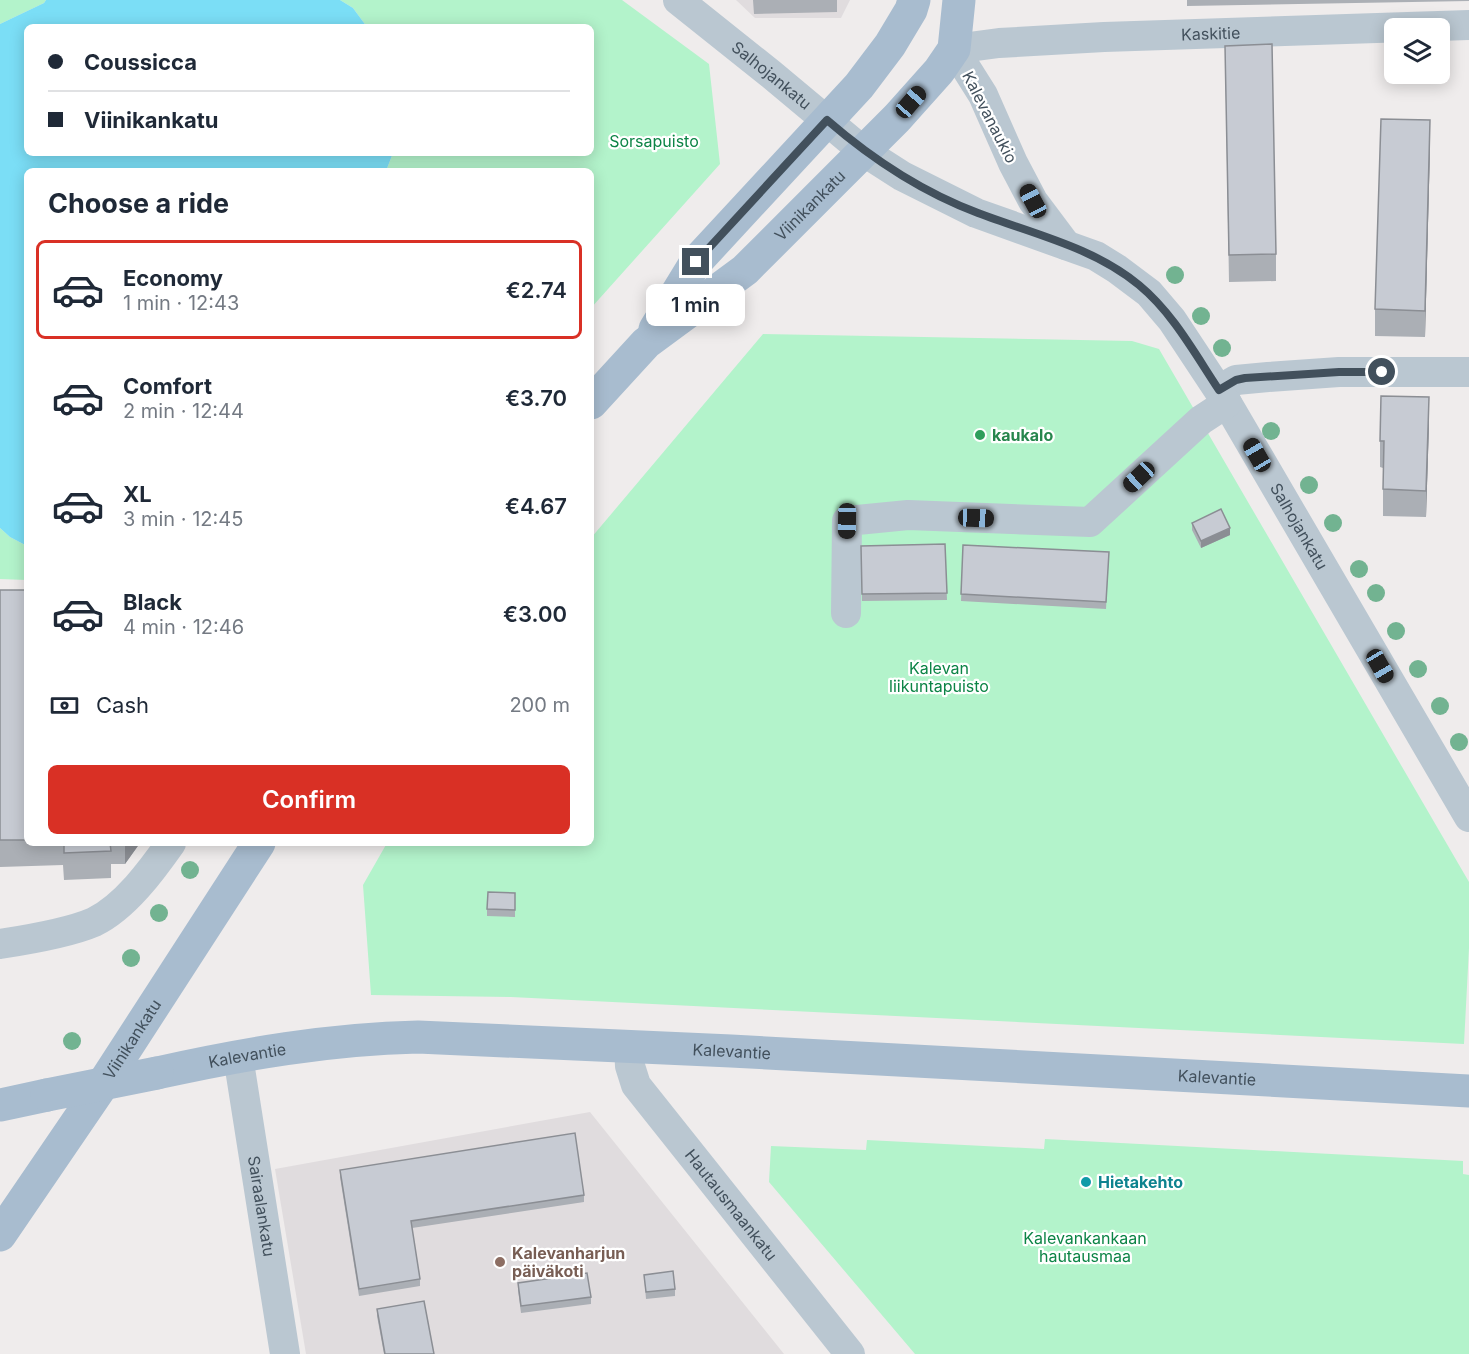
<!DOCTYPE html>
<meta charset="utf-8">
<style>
:root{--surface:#fff;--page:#f2f2f3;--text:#1f2937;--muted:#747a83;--line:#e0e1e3;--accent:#d93025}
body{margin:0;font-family:Inter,sans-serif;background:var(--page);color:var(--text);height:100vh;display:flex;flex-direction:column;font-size:22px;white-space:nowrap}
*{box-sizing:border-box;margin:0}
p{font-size:20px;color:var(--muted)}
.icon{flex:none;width:33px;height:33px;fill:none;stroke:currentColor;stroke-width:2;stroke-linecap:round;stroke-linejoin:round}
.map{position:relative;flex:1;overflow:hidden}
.drawer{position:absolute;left:24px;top:168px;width:570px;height:678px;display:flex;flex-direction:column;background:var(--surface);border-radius:9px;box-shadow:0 3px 15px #0003}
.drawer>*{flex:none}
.banner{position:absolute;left:24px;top:24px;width:570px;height:132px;border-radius:9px;box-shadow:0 3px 15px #0003;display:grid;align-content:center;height:132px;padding:0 24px;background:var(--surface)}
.tools{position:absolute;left:1384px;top:18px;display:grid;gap:12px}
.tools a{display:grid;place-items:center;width:66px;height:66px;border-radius:9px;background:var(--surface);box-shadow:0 3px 15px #0003;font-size:30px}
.end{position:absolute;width:27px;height:27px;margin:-14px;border:8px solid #42505c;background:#fff;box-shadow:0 0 0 3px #fff}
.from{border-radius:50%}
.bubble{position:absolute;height:42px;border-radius:9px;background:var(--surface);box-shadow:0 3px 15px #0003;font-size:20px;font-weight:600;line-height:42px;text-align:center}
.car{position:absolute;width:18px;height:36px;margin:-18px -9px;border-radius:8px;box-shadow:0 0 4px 2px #0007;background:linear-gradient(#222 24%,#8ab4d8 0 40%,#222 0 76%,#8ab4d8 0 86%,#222 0)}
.banner b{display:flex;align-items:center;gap:21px;height:57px;font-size:22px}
.banner b+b{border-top:2px solid var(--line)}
.banner i{width:15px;height:15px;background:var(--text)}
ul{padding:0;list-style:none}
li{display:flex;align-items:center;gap:18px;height:99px;margin:0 12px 9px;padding:0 12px;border:3px solid transparent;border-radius:9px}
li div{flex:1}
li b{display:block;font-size:22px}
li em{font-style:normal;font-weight:600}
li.current{border-color:var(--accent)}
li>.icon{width:54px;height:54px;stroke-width:1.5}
h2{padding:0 24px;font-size:27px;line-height:72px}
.pay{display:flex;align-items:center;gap:15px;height:66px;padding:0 24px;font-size:22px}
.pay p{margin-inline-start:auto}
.primary-button{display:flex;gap:12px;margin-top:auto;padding:12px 24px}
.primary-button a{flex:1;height:69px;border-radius:9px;background:var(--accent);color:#fff;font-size:24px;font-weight:600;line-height:69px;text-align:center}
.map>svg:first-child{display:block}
.education{fill:#e0dcde}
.green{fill:#b3f3cb}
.water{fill:#7bdef6}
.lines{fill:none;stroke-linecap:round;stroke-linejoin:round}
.minor{stroke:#bac7d1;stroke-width:30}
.major{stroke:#a8bccf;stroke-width:33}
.major-bridge{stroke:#a8bccf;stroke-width:33}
.tree{fill:#72b391}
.wall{fill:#abafb5}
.shaded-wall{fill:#8b8e94}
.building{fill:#c7cbd3;stroke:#8b8e94;stroke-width:1.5}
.route{stroke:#42505c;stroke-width:8}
.leisure-dot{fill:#2e9e5b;stroke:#fff;stroke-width:2}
.culture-dot{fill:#0f9aa8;stroke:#fff;stroke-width:2}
.education-dot{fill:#8d6e63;stroke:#fff;stroke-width:2}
.labels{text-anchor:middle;stroke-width:4.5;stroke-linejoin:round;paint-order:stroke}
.street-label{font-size:16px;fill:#42505c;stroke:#fff}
.park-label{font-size:16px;fill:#0c8446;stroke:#fff}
.leisure-label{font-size:16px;font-weight:bold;fill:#27864d;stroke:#fff;text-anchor:start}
.culture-label{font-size:16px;font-weight:bold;fill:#0d838f;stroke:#fff;text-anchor:start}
.education-label{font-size:16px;font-weight:bold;fill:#785e54;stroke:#fff;text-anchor:start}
</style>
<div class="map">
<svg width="1469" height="1354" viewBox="0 0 1469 1354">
<rect width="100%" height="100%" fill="#efecec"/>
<path class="education" d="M736,0H850L841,18H755Z
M590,1112L784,1354H306L275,1169Z"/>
<path class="green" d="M0,0H46L44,3L0,24Z
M340,0H622L709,64L720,164L591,308V171H386L393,153H591V27H367L353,8Z
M763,334L1132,341L1159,349L1469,882V948L1464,1044L511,997L371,995L363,885L387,843H591V538Z
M0,528L10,537L27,546V580L0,579Z
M1045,1139L1463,1161V1174L1469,1175V1354H915L769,1182L771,1146L866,1150L867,1140L1044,1149Z"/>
<path class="water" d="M46,0H340L353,8L367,27H27V153H393L386,171H27V546L10,537L0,528V24L44,3Z"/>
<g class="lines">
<g class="minor">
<path id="s1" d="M678,0L772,75L863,151L902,176L976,213L1096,256L1117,269L1149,293L1172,320L1227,403L1469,817"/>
<path id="s2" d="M1066,245L1033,201L1013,163L983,95L954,49L999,43L1104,37L1469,25"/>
<path d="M1219,390L1236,380L1268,377L1339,372H1469"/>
<path d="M846,613L847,521L908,515L1090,522L1201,420L1227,403"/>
<path d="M0,944C26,940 71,932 94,922C125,907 152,870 171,843"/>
<path id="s3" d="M629,1047L630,1066L636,1085L850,1354"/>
<path id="s4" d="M238,1056L285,1354"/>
</g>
<g class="major">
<path d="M655,329L696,262L859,86L890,45L911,10L914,0"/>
<path id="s5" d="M591,403L646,343L745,270L897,118L939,71L954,49L959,0"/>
<path id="s6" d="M157,1073C243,1054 329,1039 418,1037L731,1051L1469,1091"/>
<path d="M0,1105L47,1095"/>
<path id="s7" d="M0,1235L103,1084L259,843"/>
</g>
<path class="major-bridge" d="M47,1095L157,1073"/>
</g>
<g class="tree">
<circle cx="1175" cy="275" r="9"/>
<circle cx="1201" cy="316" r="9"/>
<circle cx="1222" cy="348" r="9"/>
<circle cx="1271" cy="431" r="9"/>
<circle cx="1309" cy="485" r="9"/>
<circle cx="1333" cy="523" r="9"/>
<circle cx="1359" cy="569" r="9"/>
<circle cx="1376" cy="593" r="9"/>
<circle cx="1396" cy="631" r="9"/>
<circle cx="1418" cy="669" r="9"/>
<circle cx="1440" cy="706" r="9"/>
<circle cx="1459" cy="742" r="9"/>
<circle cx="190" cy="870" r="9"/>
<circle cx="159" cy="913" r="9"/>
<circle cx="131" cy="958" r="9"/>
<circle cx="72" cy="1041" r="9"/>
</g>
<path class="wall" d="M753,0H837V12L754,14Z
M1187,0H1469V1L1187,6Z
M1225,46L1276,254V281L1229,282Z
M1430,147L1425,337L1375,336V309Z
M1429,424L1426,517L1383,516V468L1380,467V441Z
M1192,523L1230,535L1201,548L1192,530Z
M945,544L947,600L862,601L861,546Z
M963,545L1109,552L1106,609L961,601Z
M0,590H27V843H140L125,864H111V878L64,880L63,865L0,867Z
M515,893V917L487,916V909Z
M340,1170L584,1195V1202L412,1228L420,1279V1286L359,1296L340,1177Z
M644,1275L675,1289V1296L646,1299Z
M518,1283L591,1297V1304L521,1313L518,1290Z
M377,1309L434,1354H384L377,1316Z"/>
<path class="shaded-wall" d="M1430,120V147L1425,337V311Z
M1429,397V424L1426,517V491Z
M1230,528V535L1201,548V541Z
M125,843H140L125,864Z"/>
<path class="building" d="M1272,44L1276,254L1229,255L1225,46Z
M1381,119L1430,120L1425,311L1375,309Z
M1381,396L1429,397L1426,491L1383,489L1384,441H1380Z
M1221,509L1230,528L1201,541L1192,523Z
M945,544L947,593L862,594L861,546Z
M963,545L1109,552L1106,602L961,594Z
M0,590H27V840H0Z
M64,843H110L111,851L64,853Z
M488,892L515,893V910L487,909Z
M575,1133L584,1195L411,1221L420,1279L359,1289L340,1170Z
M673,1271L675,1289L646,1292L644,1275Z
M587,1273L591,1297L521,1306L518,1283Z
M424,1301L434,1354H385L377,1309Z"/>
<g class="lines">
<path class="route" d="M696,262L827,120C872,159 922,192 978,213C1033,234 1093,247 1139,285C1173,313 1195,354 1219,390L1236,380L1245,378L1339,372H1382"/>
</g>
<circle class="leisure-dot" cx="980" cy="435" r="6"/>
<circle class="culture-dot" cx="1086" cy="1182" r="6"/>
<circle class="education-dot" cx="500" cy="1262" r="6"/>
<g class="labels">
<g class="street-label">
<text dy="6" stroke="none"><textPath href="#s2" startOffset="484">Kaskitie</textPath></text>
<text dy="6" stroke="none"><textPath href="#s1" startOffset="120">Salhojankatu</textPath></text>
<text transform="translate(990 117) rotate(63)" y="6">Kalevanaukio</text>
<text dy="6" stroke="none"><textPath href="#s5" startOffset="296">Viinikankatu</textPath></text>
<text dy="6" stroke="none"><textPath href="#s1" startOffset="838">Salhojankatu</textPath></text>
<text dy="6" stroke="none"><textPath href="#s7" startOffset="236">Viinikankatu</textPath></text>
<text dy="6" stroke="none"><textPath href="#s6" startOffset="578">Kalevantie</textPath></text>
<text dy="6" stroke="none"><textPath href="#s6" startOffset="92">Kalevantie</textPath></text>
<text dy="6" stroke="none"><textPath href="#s6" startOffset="1064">Kalevantie</textPath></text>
<text dy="6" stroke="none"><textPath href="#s3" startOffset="192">Hautausmaankatu</textPath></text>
<text dy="6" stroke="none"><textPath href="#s4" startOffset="152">Sairaalankatu</textPath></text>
</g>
<g class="park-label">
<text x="654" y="147">Sorsapuisto</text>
<text x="939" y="674">Kalevan<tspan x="939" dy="18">liikuntapuisto</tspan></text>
<text x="1085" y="1244">Kalevankankaan<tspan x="1085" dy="18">hautausmaa</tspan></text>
</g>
<g class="leisure-label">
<text x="992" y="441">kaukalo</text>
</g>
<g class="culture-label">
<text x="1098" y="1188">Hietakehto</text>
</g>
<g class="education-label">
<text x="512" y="1259">Kalevanharjun<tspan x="512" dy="18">päiväkoti</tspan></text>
</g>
</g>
</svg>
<div class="tools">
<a><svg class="icon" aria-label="layers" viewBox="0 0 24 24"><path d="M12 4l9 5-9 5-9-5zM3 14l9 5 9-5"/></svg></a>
</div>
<i class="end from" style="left:1382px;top:372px"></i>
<i class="end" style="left:696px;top:262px"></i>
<div class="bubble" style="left:646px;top:284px;width:99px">1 min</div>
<i class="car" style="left:911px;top:102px;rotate:41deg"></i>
<i class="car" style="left:1033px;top:201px;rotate:332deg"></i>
<i class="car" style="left:1257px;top:455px;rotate:330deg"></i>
<i class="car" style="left:1139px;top:477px;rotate:227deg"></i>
<i class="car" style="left:976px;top:518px;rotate:92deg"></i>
<i class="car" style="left:847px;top:521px;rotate:181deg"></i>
<i class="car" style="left:1380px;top:666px;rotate:150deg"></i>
<div class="banner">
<b><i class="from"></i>Coussicca</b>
<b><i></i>Viinikankatu</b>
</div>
<section class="drawer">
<h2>Choose a ride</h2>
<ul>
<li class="current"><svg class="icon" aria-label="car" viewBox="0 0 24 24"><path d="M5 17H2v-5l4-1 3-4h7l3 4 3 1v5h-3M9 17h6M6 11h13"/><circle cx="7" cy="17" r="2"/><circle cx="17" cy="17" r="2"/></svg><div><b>Economy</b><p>1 min · 12:43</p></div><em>€2.74</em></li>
<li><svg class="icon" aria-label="car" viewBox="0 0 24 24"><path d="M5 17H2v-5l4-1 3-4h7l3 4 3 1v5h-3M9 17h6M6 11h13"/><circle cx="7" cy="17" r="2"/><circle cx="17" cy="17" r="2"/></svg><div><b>Comfort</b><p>2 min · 12:44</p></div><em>€3.70</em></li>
<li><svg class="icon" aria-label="car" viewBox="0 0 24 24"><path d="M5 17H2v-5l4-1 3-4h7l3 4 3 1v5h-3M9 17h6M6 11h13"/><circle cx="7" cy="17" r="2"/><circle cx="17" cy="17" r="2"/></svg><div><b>XL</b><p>3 min · 12:45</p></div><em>€4.67</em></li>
<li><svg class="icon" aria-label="car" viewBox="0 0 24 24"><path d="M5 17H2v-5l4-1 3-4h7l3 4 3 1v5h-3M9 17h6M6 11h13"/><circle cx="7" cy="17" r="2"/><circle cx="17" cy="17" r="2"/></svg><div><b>Black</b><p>4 min · 12:46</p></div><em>€3.00</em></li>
</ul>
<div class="pay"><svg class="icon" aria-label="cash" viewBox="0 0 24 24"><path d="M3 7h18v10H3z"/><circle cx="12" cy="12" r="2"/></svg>Cash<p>200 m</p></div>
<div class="primary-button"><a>Confirm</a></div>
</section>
</div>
